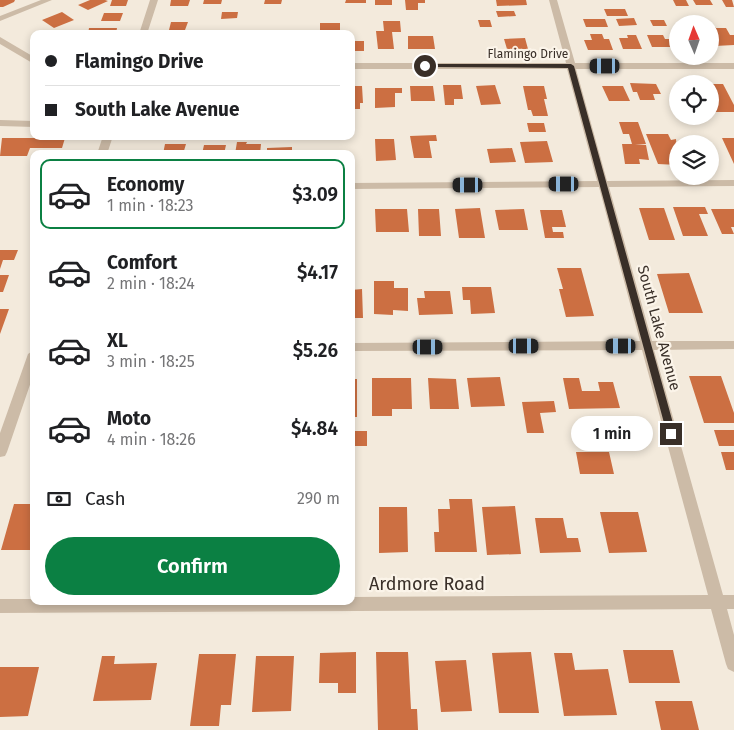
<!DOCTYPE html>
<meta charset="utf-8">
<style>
:root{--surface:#fff;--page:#f6f6f6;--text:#202124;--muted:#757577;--line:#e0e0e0;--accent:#0b8043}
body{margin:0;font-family:"Fira Sans",sans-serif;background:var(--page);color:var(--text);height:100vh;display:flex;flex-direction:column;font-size:19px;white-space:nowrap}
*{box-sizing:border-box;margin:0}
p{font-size:16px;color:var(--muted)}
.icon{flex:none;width:28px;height:28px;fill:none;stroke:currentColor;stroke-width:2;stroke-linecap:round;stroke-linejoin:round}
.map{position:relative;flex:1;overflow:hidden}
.sheet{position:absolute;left:30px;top:150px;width:325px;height:455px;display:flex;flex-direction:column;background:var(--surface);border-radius:10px;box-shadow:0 2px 8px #0003}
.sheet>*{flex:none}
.banner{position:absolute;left:30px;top:30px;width:325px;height:110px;border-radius:10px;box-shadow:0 2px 8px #0003;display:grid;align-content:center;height:110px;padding:0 15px;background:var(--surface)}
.needle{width:32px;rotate:358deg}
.buttons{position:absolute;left:669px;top:15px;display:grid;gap:10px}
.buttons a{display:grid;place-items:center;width:50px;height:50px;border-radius:50%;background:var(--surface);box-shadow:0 2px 8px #0003;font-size:25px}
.end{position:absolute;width:22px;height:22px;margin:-11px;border:6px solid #392f28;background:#fff;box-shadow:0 0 0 2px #fff}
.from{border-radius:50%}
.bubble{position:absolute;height:35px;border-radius:18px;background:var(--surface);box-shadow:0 2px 8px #0003;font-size:16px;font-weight:600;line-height:35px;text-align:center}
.car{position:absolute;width:15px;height:30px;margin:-15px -8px;border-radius:6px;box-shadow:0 0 4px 1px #0007;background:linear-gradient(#222 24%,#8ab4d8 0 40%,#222 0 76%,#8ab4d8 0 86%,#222 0)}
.banner b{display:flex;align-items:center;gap:18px;height:48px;font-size:19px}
.banner b+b{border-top:1px solid var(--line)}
.banner i{width:12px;height:12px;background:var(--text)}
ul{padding:9px 0 0;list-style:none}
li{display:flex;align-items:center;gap:15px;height:70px;margin:0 10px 8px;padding:0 5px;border:2px solid transparent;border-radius:10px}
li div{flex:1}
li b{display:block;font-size:19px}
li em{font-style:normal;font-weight:600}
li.active{border-color:var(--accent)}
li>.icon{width:45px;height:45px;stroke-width:1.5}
.pay{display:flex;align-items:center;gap:12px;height:55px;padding:0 15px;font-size:19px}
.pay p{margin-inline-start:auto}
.button{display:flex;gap:10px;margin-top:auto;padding:10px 15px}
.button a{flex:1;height:58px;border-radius:30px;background:var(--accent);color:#fff;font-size:20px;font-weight:600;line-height:58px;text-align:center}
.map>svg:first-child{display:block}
.building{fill:#cc6f42}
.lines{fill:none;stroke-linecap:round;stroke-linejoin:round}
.service{fill:#ccbba7;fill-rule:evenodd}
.minor{fill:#ccbba7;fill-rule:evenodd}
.tertiary{fill:#ccbba7;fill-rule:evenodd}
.route{fill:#392f28}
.labels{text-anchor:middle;stroke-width:4.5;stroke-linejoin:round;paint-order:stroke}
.far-street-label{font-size:12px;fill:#392f28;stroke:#fbf4e9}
.street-label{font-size:15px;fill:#392f28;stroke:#fbf4e9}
.near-street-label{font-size:18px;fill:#392f28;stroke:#fbf4e9}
</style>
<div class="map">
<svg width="734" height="730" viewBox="0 0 734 730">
<rect width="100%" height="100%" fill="#f3eadc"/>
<path class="building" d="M0,0H15L14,2L3,7H0Z
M90,0H105L108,1L88,10L78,5Z
M112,0H128L126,6H110Z
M171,0H190L188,6H170Z
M204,0H222L221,4H203Z
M265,0H282L281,4H264Z
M346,0H366V3H345Z
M375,0H392V5H375Z
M405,0H425V3H418V10H406Z
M496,0H526L527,5L497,6Z
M673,0H686L689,6H676Z
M693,0H710L713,5H696Z
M722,0H732L734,7H726Z
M604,9H625L628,16H607Z
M496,11H514L516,16L498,17Z
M62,12L74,20L54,28L42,20Z
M222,12H238L237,18L221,19Z
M104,13H123L120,21H101Z
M634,18L637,25L619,26L616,19Z
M583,19H605L608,27H586Z
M478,20H490L492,27H480Z
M650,20H664L667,26H653Z
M383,21H400L401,32H392L394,49H378L376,31H384Z
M171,22H188L185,30H169Z
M320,23H340V30H320Z
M710,26H714L716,28H726L730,35H734V45L715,46L710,36Z
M89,28H117L116,34H88Z
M590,34H602L604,39H609L613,50H588L584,40H592Z
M627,35H636L642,49H623L619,38H628Z
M647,35H663L665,39H673L677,47H652Z
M408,36H433L435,49H408Z
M525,38L528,49H507L504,39Z
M351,41H364V51H351Z
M630,83L656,84L661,94H653L655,100H640L637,92H633Z
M710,84H723L734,105V112H715L710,102Z
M443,85H461L463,99H454V105H445Z
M495,85L501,104L481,105L476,86Z
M351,86H362L363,103H360V109H351Z
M410,86H433L435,101H411Z
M523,86H544L547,99H544L548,116H533L531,110H528Z
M602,86H623L630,101H609Z
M375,88H402V93H395V107L375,108Z
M619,122H638L646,144H635L646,145L649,160L639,159L640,164H625L622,144H632L629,134H623Z
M527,123H544L546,132H529Z
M646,134H668L671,140L676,139L678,165L658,164Z
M436,135L437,141H429L432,158H414L410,136Z
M2,138H65L62,148H30L27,156H0Z
M722,138H734V164Z
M375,139H394L396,160L376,161Z
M547,141L553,162L525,163L520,142Z
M237,142H247L246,144H261L260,154H235Z
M165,144H186L183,154H163Z
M204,145H226L224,154H202Z
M292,147V154H267V148Z
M512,148L516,162L490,163L487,149Z
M673,207H705L708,214H699L708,236H683Z
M480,208L485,238H459L455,209Z
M639,208H664L675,240H649Z
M375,209H407L409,232H376Z
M418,209H439L441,236H419Z
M524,209L528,230H499L495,210Z
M711,209H734V227H731L734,234H722Z
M540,210H562L566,227H552L553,232H563L564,238H545Z
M0,250H18L14,260H3L0,269Z
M557,268H581L594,316L566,317L559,289H563Z
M689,273L703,313H669L657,274Z
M0,275H9L3,292H0Z
M374,281H394V288H408V311L393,310V315L374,314Z
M462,287H491L495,313L471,314L470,300H463Z
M362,289L363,318H351V290Z
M424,291H450L453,314L419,315L417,298H425Z
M0,309H9L0,334Z
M689,376H721L734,413V423H704Z
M500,377L505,406L471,407L467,378Z
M372,378H411L412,409H392V416H372Z
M428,378L456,379L459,409H430Z
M563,378H579L582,391H600L598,382H613L620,408L569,409Z
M351,379H357V417H351Z
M554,401L556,412L540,413L544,433H527L522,402Z
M714,430H734V446H719Z
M351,431H367V446H351Z
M576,452H609L614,474H580Z
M721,452H734V470H726Z
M449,499H472L477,552H435L434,532H439L438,509H450Z
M14,504H34V550H1Z
M515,506L521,554L487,555L482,507Z
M379,507H407L408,552L379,553Z
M600,512H638L647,552L609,553Z
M351,514H355L354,553H351Z
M535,518H563L567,538H578L581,552L540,553Z
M623,650H673L680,683H629Z
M356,652V693H338V683H319L320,653Z
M376,652H408L411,709H417L418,730H378Z
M531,652L539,713H499L492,653Z
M554,653H572L575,670L608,669L617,715L564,716Z
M199,654H236L231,705H221L219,726H190Z
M102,656H115L114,664L157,663L151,700L93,701Z
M256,656H294L291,711L252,712Z
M466,660L472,711L441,712L435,661Z
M0,667H39L28,716L0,717Z
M655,701H692L699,730H661Z"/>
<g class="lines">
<path class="service" d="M0,120L34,121V127L0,126Z"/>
<path class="minor" d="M41,0H52L0,21V16Z
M549,0H557L575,63H734V69H576L607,181L734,180V186L609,187L652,341H734V349L654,350L723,595H734V609H727L734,635V672L728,669L726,664L711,609L0,613V599H34V601H351V597L708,595L642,350L351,351V343L640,341L599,187L351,189V183L597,181L567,69H351V63H566Z
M0,37L34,57V64L0,44Z"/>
<path class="tertiary" d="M150,0H158L147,34H139Z
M103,136H113L107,154H97Z
M34,350V373L7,452L5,456L0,457V433L28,354Z"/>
</g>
<path class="route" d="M571,64L574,66L676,434L671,437L667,434L568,68L425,67L422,66L425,64Z"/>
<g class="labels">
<g class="far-street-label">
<text x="528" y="58">Flamingo Drive</text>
</g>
<g class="street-label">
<text transform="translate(659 328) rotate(75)" y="5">South Lake Avenue</text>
</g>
<g class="near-street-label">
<text x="427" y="590">Ardmore Road</text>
</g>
</g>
</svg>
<div class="buttons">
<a><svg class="needle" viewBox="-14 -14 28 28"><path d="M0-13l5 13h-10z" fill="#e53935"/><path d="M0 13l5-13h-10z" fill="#757577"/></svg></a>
<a><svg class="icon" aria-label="locate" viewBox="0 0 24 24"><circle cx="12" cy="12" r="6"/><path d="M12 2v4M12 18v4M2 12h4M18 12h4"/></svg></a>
<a><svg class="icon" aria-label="layers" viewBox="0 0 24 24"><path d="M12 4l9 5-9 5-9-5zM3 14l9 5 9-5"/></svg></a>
</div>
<i class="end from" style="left:425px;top:66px"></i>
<i class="end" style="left:671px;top:434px"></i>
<div class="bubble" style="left:571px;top:416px;width:82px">1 min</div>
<i class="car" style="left:605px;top:66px;rotate:270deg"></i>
<i class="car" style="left:564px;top:184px;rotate:270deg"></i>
<i class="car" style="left:468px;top:185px;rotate:270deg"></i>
<i class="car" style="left:524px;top:346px;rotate:90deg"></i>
<i class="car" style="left:621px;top:346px;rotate:270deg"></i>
<i class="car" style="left:428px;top:347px;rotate:90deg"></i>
<div class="banner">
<b><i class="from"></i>Flamingo Drive</b>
<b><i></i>South Lake Avenue</b>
</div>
<section class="sheet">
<ul>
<li class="active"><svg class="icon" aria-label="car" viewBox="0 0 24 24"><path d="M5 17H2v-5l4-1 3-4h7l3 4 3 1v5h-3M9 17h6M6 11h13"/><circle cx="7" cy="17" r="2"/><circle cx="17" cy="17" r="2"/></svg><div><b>Economy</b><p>1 min · 18:23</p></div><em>$3.09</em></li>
<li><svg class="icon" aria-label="car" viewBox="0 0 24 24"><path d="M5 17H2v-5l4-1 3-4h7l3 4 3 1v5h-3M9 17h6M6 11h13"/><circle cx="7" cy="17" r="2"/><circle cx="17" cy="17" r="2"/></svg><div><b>Comfort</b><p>2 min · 18:24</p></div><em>$4.17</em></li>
<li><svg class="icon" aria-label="car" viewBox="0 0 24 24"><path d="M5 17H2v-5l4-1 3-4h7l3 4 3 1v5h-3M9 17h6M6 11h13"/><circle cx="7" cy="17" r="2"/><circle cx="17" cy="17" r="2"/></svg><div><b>XL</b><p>3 min · 18:25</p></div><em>$5.26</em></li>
<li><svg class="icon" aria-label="car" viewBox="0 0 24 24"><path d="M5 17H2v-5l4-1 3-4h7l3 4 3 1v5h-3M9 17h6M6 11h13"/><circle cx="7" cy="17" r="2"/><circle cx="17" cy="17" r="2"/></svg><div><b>Moto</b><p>4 min · 18:26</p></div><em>$4.84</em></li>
</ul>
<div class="pay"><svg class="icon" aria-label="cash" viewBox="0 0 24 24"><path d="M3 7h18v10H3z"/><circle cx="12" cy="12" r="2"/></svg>Cash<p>290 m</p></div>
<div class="button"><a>Confirm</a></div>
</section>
</div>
